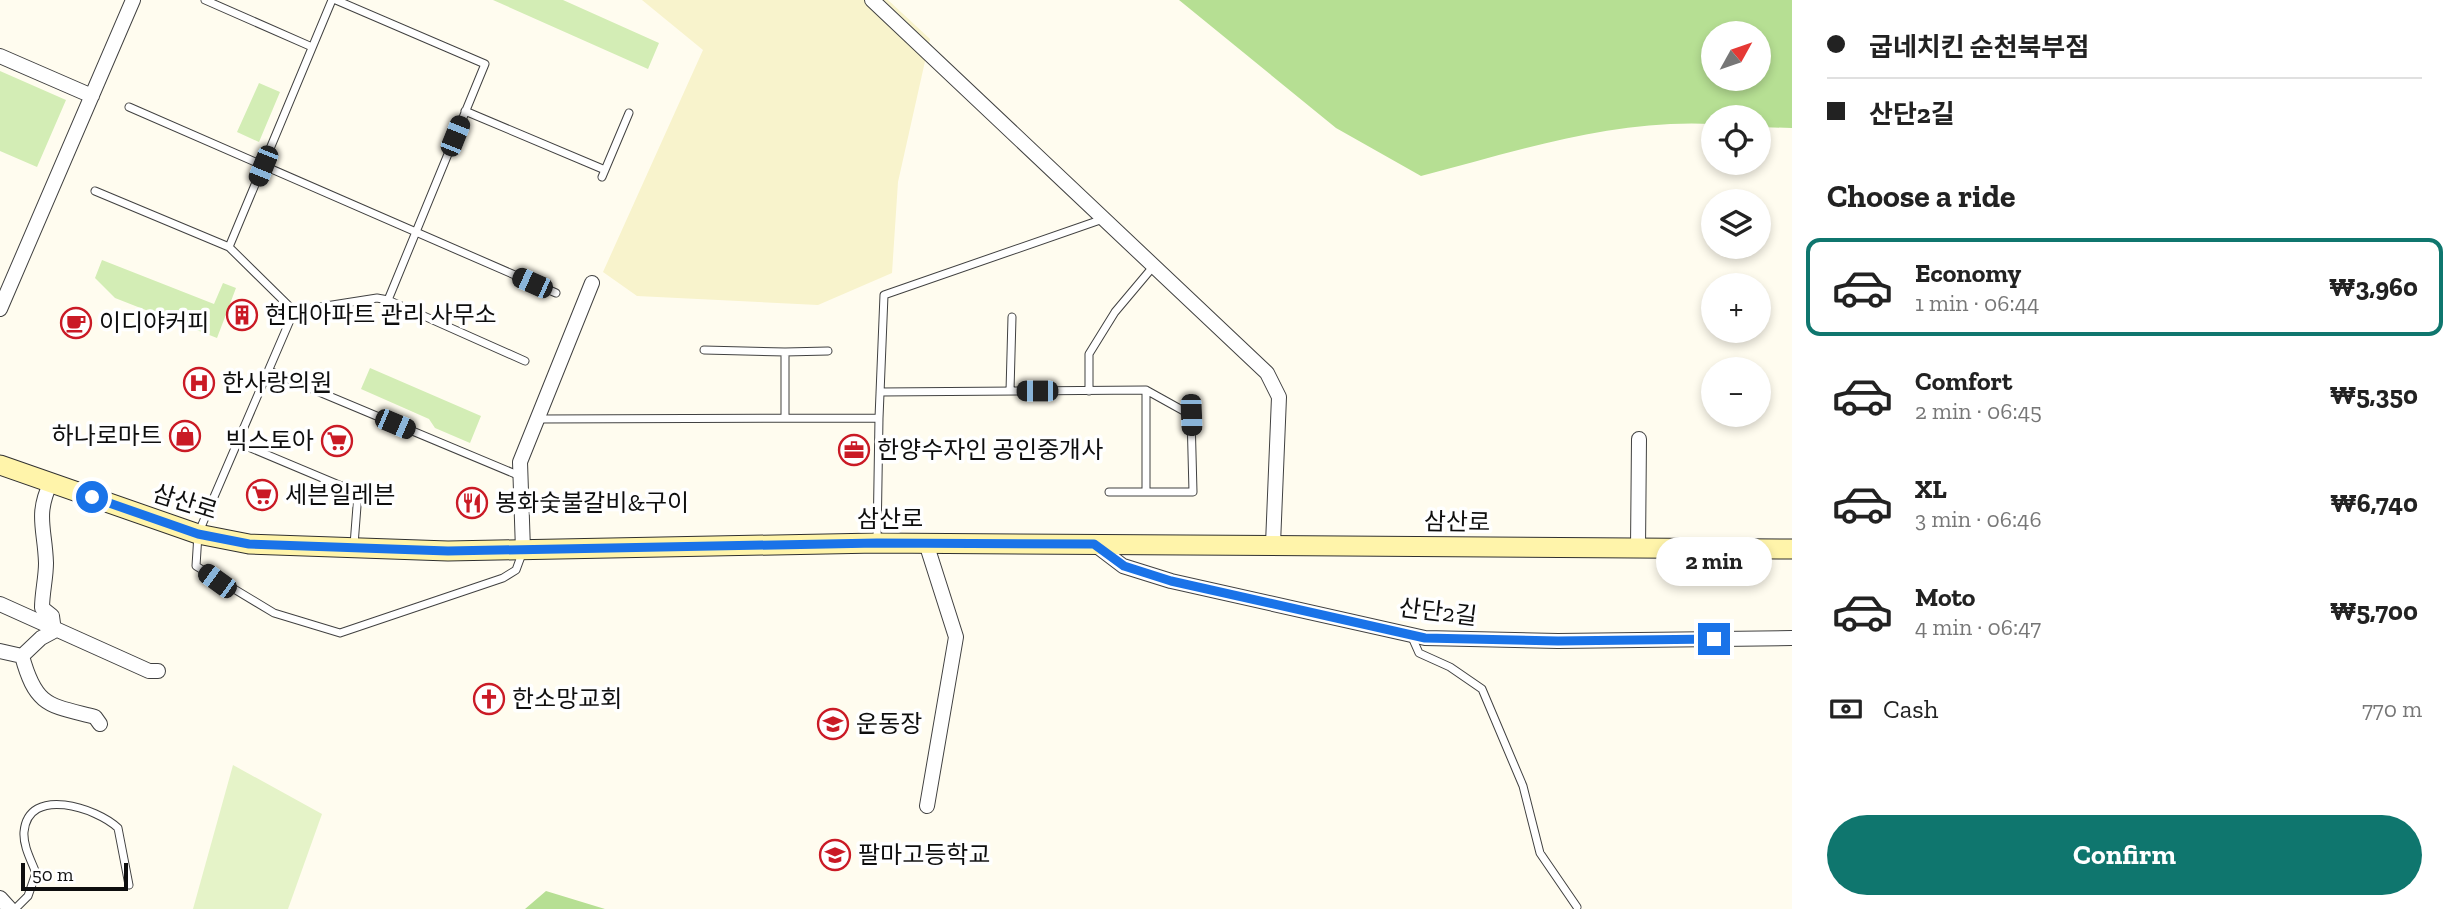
<!DOCTYPE html>
<meta charset="utf-8">
<style>
:root{--surface:#fff;--page:#f2f2f2;--text:#222;--muted:#767676;--line:#e0e0e0;--accent:#0f766e}
body{margin:0;font-family:"Zilla Slab","Noto Sans KR",serif;background:var(--page);color:var(--text);height:100vh;display:flex;flex-direction:column;font-size:26px;white-space:nowrap}
*{box-sizing:border-box;margin:0}
p{font-size:23px;color:var(--muted)}
.icon{flex:none;width:38px;height:38px;fill:none;stroke:currentColor;stroke-width:2;stroke-linecap:round;stroke-linejoin:round}
.map{position:relative;flex:1;overflow:hidden}
.side{display:flex;flex-direction:column;background:var(--surface);width:665px}
.side>*{flex:none}
.banner{display:grid;align-content:center;height:154px;padding:0 35px;background:var(--surface)}
.needle{width:46px;rotate:50deg}
.fabs{position:absolute;left:1701px;top:21px;display:grid;gap:14px}
.fabs a{display:grid;place-items:center;width:70px;height:70px;border-radius:50%;background:var(--surface);box-shadow:0 4px 10px #0003;font-size:35px}
.scale{position:absolute;left:21px;bottom:18px;width:107px;box-sizing:border-box;padding-left:7px;border:4px solid #0e0e0e;border-top:0;font-size:19px;line-height:24px;white-space:nowrap;color:#0e0e0e;-webkit-text-stroke:5px #fff;paint-order:stroke}
.end{position:absolute;width:32px;height:32px;margin:-16px;border:9px solid #1a73e8;background:#fff;box-shadow:0 0 0 4px #fff}
.from{border-radius:50%}
.bubble{position:absolute;height:49px;border-radius:24px;background:var(--surface);box-shadow:0 4px 10px #0003;font-size:23px;font-weight:700;line-height:49px;text-align:center}
.car{position:absolute;width:21px;height:42px;margin:-21px -10px;border-radius:9px;box-shadow:0 0 5px 2px #0007;background:linear-gradient(#222 24%,#8ab4d8 0 40%,#222 0 76%,#8ab4d8 0 86%,#222 0)}
.banner b{display:flex;align-items:center;gap:24px;height:66px;font-size:26px}
.banner b+b{border-top:2px solid var(--line)}
.banner i{width:18px;height:18px;background:var(--text)}
ul{padding:0;list-style:none}
li{display:flex;align-items:center;gap:21px;height:98px;margin:0 14px 10px;padding:0 21px;border:4px solid transparent;border-radius:14px}
li div{flex:1}
li b{display:block;font-size:26px}
li em{font-style:normal;font-weight:700}
li.current{border-color:var(--accent)}
li>.icon{width:63px;height:63px;stroke-width:1.5}
h2{padding:0 35px;font-size:32px;line-height:84px}
.pay{display:flex;align-items:center;gap:18px;height:77px;padding:0 35px;font-size:26px}
.pay p{margin-inline-start:auto}
.action{display:flex;gap:14px;margin-top:auto;padding:14px 35px}
.action a{flex:1;height:80px;border-radius:42px;background:var(--accent);color:#fff;font-size:28px;font-weight:700;line-height:80px;text-align:center}
main{display:flex;flex:1;min-height:0}
.map>svg:first-child{display:block}
.farmland{fill:#f8f3cc}
.green{fill:#d3edb5}
.forest{fill:#b6df93;fill-rule:evenodd}
.pitch{fill:#e5f3c8}
.lines{fill:none;stroke-linecap:round;stroke-linejoin:round}
.service-casing{stroke:#414141;stroke-width:9}
.minor-casing{stroke:#414141;stroke-width:16}
.secondary-casing{stroke:#303030;stroke-width:21}
.service{stroke:#fff;stroke-width:7}
.minor{stroke:#fff;stroke-width:14}
.secondary{stroke:#fff4aa;stroke-width:19}
.route{stroke:#1a73e8;stroke-width:9}
.labels{text-anchor:middle;stroke-width:7;stroke-linejoin:round;paint-order:stroke}
.poi-label{font-size:24px;fill:#0e0e0e;stroke:#fff;text-anchor:start}
.street-label{font-size:24px;fill:#0e0e0e;stroke:#fff}
</style>
<main>
<div class="map">
<svg width="1792" height="909" viewBox="0 0 1792 909">
<rect width="100%" height="100%" fill="#fffcef"/>
<path class="farmland" d="M642,0H888L930,39L898,182L892,273L818,305L637,296L603,272L703,50Z"/>
<path class="green" d="M493,0H563L659,43L648,69Z
M0,71L66,100L37,167L0,151Z
M259,83L280,92L259,142L237,132Z
M102,260L214,304L223,283L236,288L217,338L115,298L95,278Z
M370,368L481,416L470,443L435,428L429,419L361,389Z"/>
<path class="forest" d="M1179,0H1792V128L1759,127V117H1713V124C1612,119 1517,151 1421,176L1336,128ZM1713,33H1759V79H1713Z
M546,891L605,909H525Z"/>
<path class="pitch" d="M233,765L322,814L288,909H193Z"/>
<g class="lines">
<g class="service-casing">
<path id="service" d="M205,0L312,47
M336,0L485,64L388,300
M129,107L556,293
M465,111L605,170
M602,177L629,113
M95,191L229,247L294,311
M229,247L332,0
M704,350L785,352V418
M785,352L828,351
M269,371L520,476
M1146,390V492
M1010,391L1012,317
M1089,391V354L1115,312L1152,268
M880,392L1146,390L1191,415L1193,492H1109
M879,418L884,295L1103,219
M539,419L879,418L877,542
M239,443L358,493L354,545
M523,551L516,570L503,578L340,633L274,613L196,566L198,534L294,311L377,298L388,300L525,361
M1411,635L1419,653L1450,667L1482,689L1523,786L1540,853L1577,907
M15,909L28,896L36,873C31,860 23,846 24,832C28,785 97,808 118,828L129,885"/>
</g>
<g class="minor-casing">
<path id="minor" d="M872,0L1267,373L1279,397L1273,544
M0,56L92,96
M0,309L133,0
M51,482C35,515 45,529 46,563C46,578 42,593 42,608L52,616L54,631L41,638L22,656C36,707 49,705 95,717L100,724
M926,543L956,637L927,806
M1094,544L1123,566L1171,581L1425,638L1558,641L1792,638
M1638,548L1639,439
M523,550L520,462L592,283
M0,604L149,671H158
M0,651L22,656
M0,898L10,909"/>
</g>
<g class="secondary-casing">
<path id="secondary" d="M0,465L198,534L249,544L448,551L877,543L1792,549"/>
</g>
<use href="#service" class="service"/>
<use href="#minor" class="minor"/>
<use href="#secondary" class="secondary"/>
</g>
<g class="lines">
<path class="route" d="M92,497L198,534L249,544L448,551L877,543L1094,544L1124,566L1171,581L1425,638L1558,641L1714,639"/>
</g>
<defs>
<g id="building-ring" transform="scale(1.575)"><circle r="9.5" fill="#fff" stroke="#ca1a25" stroke-width="1.5"/><path d="M-4-6H4V6H1V3H-1V6H-4ZM-2.5-4.3h1.7v1.8h-1.7ZM.8-4.3h1.7v1.8H.8ZM-2.5-1h1.7V.8h-1.7ZM.8-1h1.7V.8H.8Z" fill="#ca1a25"/></g>
<g id="cafe-ring" transform="scale(1.575)"><circle r="9.5" fill="#fff" stroke="#ca1a25" stroke-width="1.5"/><path d="M-5.5-4.5H6V0H3Q3 3.5 0 3.5H-2.5Q-5.5 3.5-5.5 0ZM3-3.2v2h1.7v-2ZM-6 4.5H4V6H-6Z" fill="#ca1a25"/></g>
<g id="hospital-ring" transform="scale(1.575)"><circle r="9.5" fill="#fff" stroke="#ca1a25" stroke-width="1.5"/><path d="M-5-5h3v3.5h4V-5h3V5h-3V1.5h-4V5h-3Z" fill="#ca1a25"/></g>
<g id="shop-ring" transform="scale(1.575)"><circle r="9.5" fill="#fff" stroke="#ca1a25" stroke-width="1.5"/><path d="M-5-2.5h2.3a2.7 3.5 0 0 1 5.4 0H5L5.5 6h-11ZM-1.5-2.5h3a1.5 2.3 0 0 0-3 0Z" fill="#ca1a25"/></g>
<g id="supermarket-ring" transform="scale(1.575)"><circle r="9.5" fill="#fff" stroke="#ca1a25" stroke-width="1.5"/><path d="M-6-5.5h2.5l.6 2H6L4.5 2H-2.5L-4.4-4H-6ZM-1.5 3.2a1.3 1.3 0 1 0 .1 0ZM3 3.2a1.3 1.3 0 1 0 .1 0Z" fill="#ca1a25"/></g>
<g id="office-ring" transform="scale(1.575)"><circle r="9.5" fill="#fff" stroke="#ca1a25" stroke-width="1.5"/><path d="M-6-3h4V-5.5h4V-3h4V5H-6ZM-1-4.5V-3h2v-1.5ZM-6 0V1H6V0Z" fill="#ca1a25"/></g>
<g id="restaurant-ring" transform="scale(1.575)"><circle r="9.5" fill="#fff" stroke="#ca1a25" stroke-width="1.5"/><path d="M-5-6h1v4h1v-4h1v4h1v-4h1v5L-1.5 .5V6h-2V.5L-5-1ZM5-6V6H3V1.5H1.5Q1.5-4 5-6Z" fill="#ca1a25"/></g>
<g id="church-ring" transform="scale(1.575)"><circle r="9.5" fill="#fff" stroke="#ca1a25" stroke-width="1.5"/><path d="M-1.2-6h2.4v3.5h3.3v2.4h-3.3V6h-2.4V-.1h-3.3v-2.4h3.3Z" fill="#ca1a25"/></g>
<g id="school-ring" transform="scale(1.575)"><circle r="9.5" fill="#fff" stroke="#ca1a25" stroke-width="1.5"/><path d="M0-5L7-2L0 1L-7-2ZM-4 1L0 2.5L4 1V4Q0 6-4 4Z" fill="#ca1a25"/></g>
</defs>
<g fill-rule="evenodd">
<use href="#building-ring" x="242" y="315"/>
<use href="#cafe-ring" x="76" y="323"/>
<use href="#hospital-ring" x="199" y="383"/>
<use href="#shop-ring" x="185" y="436"/>
<use href="#supermarket-ring" x="337" y="441"/>
<use href="#office-ring" x="854" y="450"/>
<use href="#supermarket-ring" x="262" y="495"/>
<use href="#restaurant-ring" x="472" y="503"/>
<use href="#church-ring" x="489" y="699"/>
<use href="#school-ring" x="833" y="724"/>
<use href="#school-ring" x="835" y="855"/>
</g>
<g class="labels">
<g class="poi-label">
<text x="265" y="323">현대아파트 관리 사무소</text>
<text x="99" y="331">이디야커피</text>
<text x="222" y="391">한사랑의원</text>
<text x="162" y="444" text-anchor="end">하나로마트</text>
<text x="314" y="449" text-anchor="end">빅스토아</text>
<text x="877" y="458">한양수자인 공인중개사</text>
<text x="285" y="503">세븐일레븐</text>
<text x="495" y="511">봉화숯불갈비&amp;구이</text>
<text x="512" y="707">한소망교회</text>
<text x="856" y="732">운동장</text>
<text x="858" y="863">팔마고등학교</text>
</g>
<g class="street-label">
<text transform="translate(185 502) rotate(17)" y="8">삼산로</text>
<text x="890" y="527">삼산로</text>
<text transform="translate(1457 522) rotate(1)" y="8">삼산로</text>
<text transform="translate(1438 612) rotate(7)" y="8">산단2길</text>
</g>
</g>
</svg>
<div class="fabs">
<a><svg class="needle" viewBox="-14 -14 28 28"><path d="M0-13l5 13h-10z" fill="#e53935"/><path d="M0 13l5-13h-10z" fill="#767676"/></svg></a>
<a><svg class="icon" aria-label="locate" viewBox="0 0 24 24"><circle cx="12" cy="12" r="6"/><path d="M12 2v4M12 18v4M2 12h4M18 12h4"/></svg></a>
<a><svg class="icon" aria-label="layers" viewBox="0 0 24 24"><path d="M12 4l9 5-9 5-9-5zM3 14l9 5 9-5"/></svg></a>
<a>+</a>
<a>−</a>
</div>
<div class="scale">50 m</div>
<i class="end from" style="left:92px;top:497px"></i>
<i class="end" style="left:1714px;top:639px"></i>
<div class="bubble" style="left:1656px;top:537px;width:116px">2 min</div>
<i class="car" style="left:455px;top:136px;rotate:22deg"></i>
<i class="car" style="left:263px;top:166px;rotate:202deg"></i>
<i class="car" style="left:532px;top:283px;rotate:294deg"></i>
<i class="car" style="left:1037px;top:391px;rotate:270deg"></i>
<i class="car" style="left:1191px;top:415px;rotate:178deg"></i>
<i class="car" style="left:395px;top:424px;rotate:113deg"></i>
<i class="car" style="left:217px;top:581px;rotate:306deg"></i>
</div>
<section class="side">
<div class="banner">
<b><i class="from"></i>굽네치킨 순천북부점</b>
<b><i></i>산단2길</b>
</div>
<h2>Choose a ride</h2>
<ul>
<li class="current"><svg class="icon" aria-label="car" viewBox="0 0 24 24"><path d="M5 17H2v-5l4-1 3-4h7l3 4 3 1v5h-3M9 17h6M6 11h13"/><circle cx="7" cy="17" r="2"/><circle cx="17" cy="17" r="2"/></svg><div><b>Economy</b><p>1 min · 06:44</p></div><em>₩3,960</em></li>
<li><svg class="icon" aria-label="car" viewBox="0 0 24 24"><path d="M5 17H2v-5l4-1 3-4h7l3 4 3 1v5h-3M9 17h6M6 11h13"/><circle cx="7" cy="17" r="2"/><circle cx="17" cy="17" r="2"/></svg><div><b>Comfort</b><p>2 min · 06:45</p></div><em>₩5,350</em></li>
<li><svg class="icon" aria-label="car" viewBox="0 0 24 24"><path d="M5 17H2v-5l4-1 3-4h7l3 4 3 1v5h-3M9 17h6M6 11h13"/><circle cx="7" cy="17" r="2"/><circle cx="17" cy="17" r="2"/></svg><div><b>XL</b><p>3 min · 06:46</p></div><em>₩6,740</em></li>
<li><svg class="icon" aria-label="car" viewBox="0 0 24 24"><path d="M5 17H2v-5l4-1 3-4h7l3 4 3 1v5h-3M9 17h6M6 11h13"/><circle cx="7" cy="17" r="2"/><circle cx="17" cy="17" r="2"/></svg><div><b>Moto</b><p>4 min · 06:47</p></div><em>₩5,700</em></li>
</ul>
<div class="pay"><svg class="icon" aria-label="cash" viewBox="0 0 24 24"><path d="M3 7h18v10H3z"/><circle cx="12" cy="12" r="2"/></svg>Cash<p>770 m</p></div>
<div class="action"><a>Confirm</a></div>
</section>
</main>
